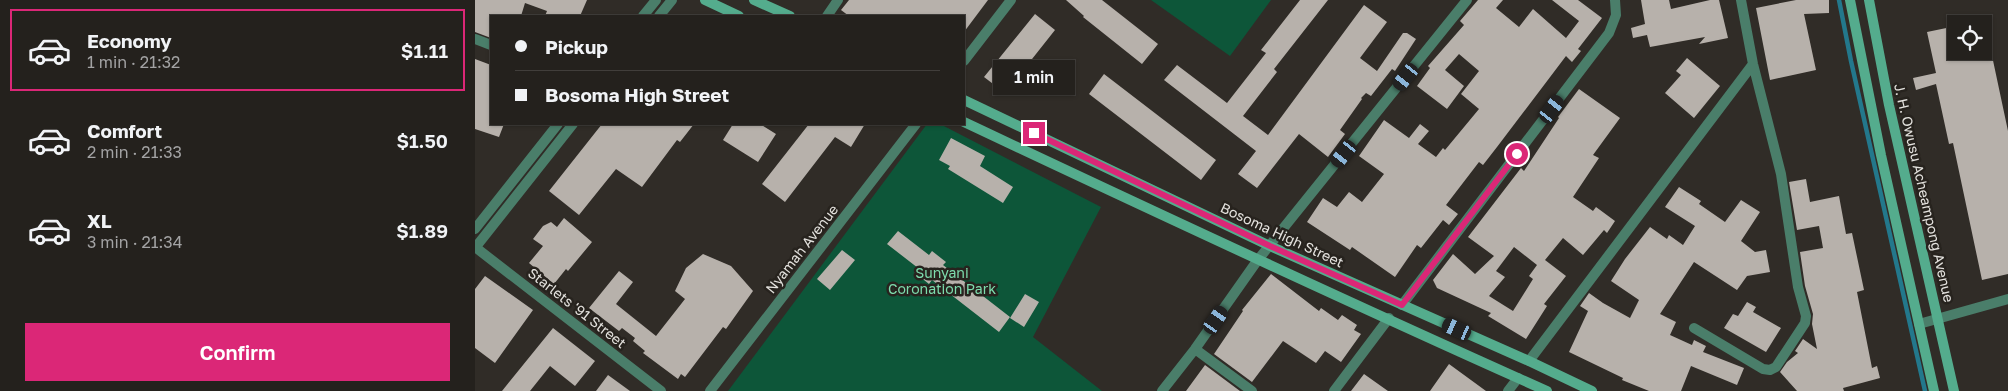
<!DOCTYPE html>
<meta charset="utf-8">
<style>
:root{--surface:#24211d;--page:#2c2926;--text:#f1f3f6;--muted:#a3a3a4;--line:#413e3b;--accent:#db2777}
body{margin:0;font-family:"Golos Text",sans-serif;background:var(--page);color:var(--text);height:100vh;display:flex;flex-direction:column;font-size:19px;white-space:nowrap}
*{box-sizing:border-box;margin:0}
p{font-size:16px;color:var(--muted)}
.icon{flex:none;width:28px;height:28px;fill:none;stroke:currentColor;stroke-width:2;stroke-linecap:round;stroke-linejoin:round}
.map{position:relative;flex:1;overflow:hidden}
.drawer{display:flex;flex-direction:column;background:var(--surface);width:475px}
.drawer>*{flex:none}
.top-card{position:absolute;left:15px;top:15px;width:475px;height:110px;border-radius:0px;box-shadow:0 1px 4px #0004,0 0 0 1px var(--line);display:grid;align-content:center;height:110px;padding:0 25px;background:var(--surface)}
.controls{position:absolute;left:1472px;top:15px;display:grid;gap:10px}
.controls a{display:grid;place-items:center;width:45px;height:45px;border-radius:0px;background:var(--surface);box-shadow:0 1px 4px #0004,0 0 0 1px var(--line);font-size:25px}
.end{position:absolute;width:22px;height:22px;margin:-11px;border:6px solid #db2777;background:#fff;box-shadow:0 0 0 2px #fff}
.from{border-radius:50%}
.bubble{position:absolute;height:35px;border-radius:0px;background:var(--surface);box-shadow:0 1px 4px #0004,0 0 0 1px var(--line);font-size:16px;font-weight:600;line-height:35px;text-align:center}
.car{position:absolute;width:15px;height:30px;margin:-15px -8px;border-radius:6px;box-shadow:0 0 4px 1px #0007;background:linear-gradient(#222 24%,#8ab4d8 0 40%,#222 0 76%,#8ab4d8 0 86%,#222 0)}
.top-card b{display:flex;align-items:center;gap:18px;height:48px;font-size:19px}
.top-card b+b{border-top:1px solid var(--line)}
.top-card i{width:12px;height:12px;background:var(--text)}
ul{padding:9px 0 0;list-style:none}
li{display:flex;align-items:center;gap:15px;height:82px;margin:0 10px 8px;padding:0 15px;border:2px solid transparent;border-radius:0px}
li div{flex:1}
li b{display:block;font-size:19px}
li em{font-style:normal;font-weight:600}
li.selected{border-color:var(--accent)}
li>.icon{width:45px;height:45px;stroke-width:1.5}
.button{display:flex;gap:10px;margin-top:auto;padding:10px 25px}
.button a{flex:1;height:58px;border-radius:0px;background:var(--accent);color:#fff;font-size:20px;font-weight:600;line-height:58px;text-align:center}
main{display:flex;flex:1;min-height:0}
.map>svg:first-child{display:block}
.green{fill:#0d5639}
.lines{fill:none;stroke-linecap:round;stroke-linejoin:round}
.stream{stroke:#23788c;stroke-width:4.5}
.building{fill:#b7b1ab;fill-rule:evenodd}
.street{stroke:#4a7e6a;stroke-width:10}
.secondary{stroke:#54ac8d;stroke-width:10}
.route{stroke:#db2777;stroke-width:6}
.labels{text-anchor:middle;stroke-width:5;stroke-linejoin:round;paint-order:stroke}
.street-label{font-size:14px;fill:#e4e2de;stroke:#27231e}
.park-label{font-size:14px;fill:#7ddcad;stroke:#27231e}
</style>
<main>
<section class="drawer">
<ul>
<li class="selected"><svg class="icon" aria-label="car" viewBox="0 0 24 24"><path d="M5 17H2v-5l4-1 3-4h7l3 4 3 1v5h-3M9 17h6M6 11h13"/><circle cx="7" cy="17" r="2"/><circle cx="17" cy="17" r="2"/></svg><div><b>Economy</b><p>1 min · 21:32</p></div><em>$1.11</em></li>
<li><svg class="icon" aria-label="car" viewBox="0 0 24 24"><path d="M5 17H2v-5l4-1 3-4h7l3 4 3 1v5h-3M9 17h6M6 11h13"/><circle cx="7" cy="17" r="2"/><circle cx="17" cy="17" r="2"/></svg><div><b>Comfort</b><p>2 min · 21:33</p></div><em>$1.50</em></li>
<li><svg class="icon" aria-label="car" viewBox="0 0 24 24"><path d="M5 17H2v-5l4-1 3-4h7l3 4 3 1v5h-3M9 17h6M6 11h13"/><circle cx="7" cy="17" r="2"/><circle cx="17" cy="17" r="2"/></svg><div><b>XL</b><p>3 min · 21:34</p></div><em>$1.89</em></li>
</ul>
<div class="button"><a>Confirm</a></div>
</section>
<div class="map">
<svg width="1533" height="391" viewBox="0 0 1533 391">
<rect width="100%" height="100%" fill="#302c27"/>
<path class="green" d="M676,0H796L755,56Z
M452,124H465L626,207L558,337L627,391H253Z"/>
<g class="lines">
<path class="stream" d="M1364,0L1376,61L1450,391"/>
</g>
<path class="building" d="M0,0H112L105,16H70L72,11L50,3L46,16H16V38L0,32Z
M374,0H513L489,32V16H374L366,10Z
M591,0H627L683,44L667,64L608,17L609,16Z
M825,0H853L799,69L802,72L768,116L793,135L889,5L912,22L885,58L902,71L928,33H932L941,39L920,71L917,69L896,96L891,93L886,98L887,99L865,130L870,134L853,157L824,134L782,188L763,174L781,151L689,80L702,65L752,103L791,53L786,50Z
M1003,0H1028L1021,8L1044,27L1058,9L1091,38L1104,21L1077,0H1103L1127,18L1103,49L1106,51L1097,62L1091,56L1022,147L1008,165L1004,162L971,205L983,214L974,225L968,220L946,248L942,245L920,277L877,247L875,250L832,222L848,198L862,207L874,192L887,202L909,174L884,156L909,120L934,138L945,124L954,131L943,144L961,157L968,148L970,150L1004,109L986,94L1004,71L984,54L970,70L989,86L972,109L942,86L955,68L953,66L989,25L985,21Z
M1166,0H1194L1196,9L1235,0H1244L1253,38L1224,44L1230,37L1175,47L1172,35L1158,38L1156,28L1170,24Z
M1321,0H1354V13L1329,14L1341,70L1295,80L1281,8Z
M560,14L580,30L530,93L509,77Z
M1481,26V51H1516L1533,131V274L1507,280L1478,143L1474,144L1461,84L1441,90L1438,78L1461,73L1452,32Z
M1212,58L1245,86L1219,118L1190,93L1206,75L1201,71Z
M0,59L16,65V124H29L24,137L0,129Z
M629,74L741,160L726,180L614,94Z
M1104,89L1145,118L1118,155L1124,158L1098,197L1118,211L1121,207L1140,221L1132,233L1129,230L1108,255L1088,238L1070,260L1091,276L1069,304L1072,306L1051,339L1013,316L1016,313L962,288L958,280L978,254L1000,274L1019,256L993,237L1046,168L1049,171L1084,118L1083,117ZM1039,247L1062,265L1054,276L1058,279L1038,311L1014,296L1030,277L1021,271Z
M127,124H219L205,142L202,140L167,187L141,169L104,215L74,191Z
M258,124H285L301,134L283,162L248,140Z
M334,124H390L376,147L360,137L310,202L287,184Z
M476,138L510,156L505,166L538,187L528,203L473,169L475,166L464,160Z
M1331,179L1335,202L1364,196L1371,234L1377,233L1389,290L1382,292L1397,368L1402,366L1405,378L1368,388L1369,391H1322L1305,372L1312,362L1323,353L1320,351L1328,339L1342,349L1337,324L1338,314L1330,286L1325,252L1348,248L1344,226L1322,230L1314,182Z
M1204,187L1226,201L1224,204L1250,222L1266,200L1285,212L1266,241L1280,252L1291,250L1295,272L1272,276L1262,290L1219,262L1185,314L1201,322L1195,335L1217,345L1219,340L1231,346L1228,352L1269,368L1262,385L1216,366L1206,391H1174L1147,380L1148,378L1094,352L1113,311L1105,306L1114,293L1128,303L1155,318L1164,300L1136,281L1150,259L1175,227L1192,239L1194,235L1208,245L1220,226L1190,207Z
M89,218L117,242L93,271L91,269L79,284L54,263L68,246L58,239L68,226L76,222L82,227Z
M423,231L454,255L457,251L471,262L468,265L535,317L524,332L457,280L454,284L439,272L443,268L412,244Z
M367,250L380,260L355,290L342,279Z
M228,254L256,266L278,291L251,329L248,327L210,377L206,374L203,379L168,353L170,351L158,341L160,338L147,328L144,331L114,308L144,271L158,282L141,304L181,336L210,299L200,291L211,268Z
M796,274L844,311L846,308L863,320L867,315L882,325L879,330L886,334L866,362L850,351L841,363L808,341L777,382L739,354L768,311L767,310Z
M10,276L58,310L20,363L0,348V289Z
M550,294L564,302L549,327L535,318Z
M1272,302L1281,307L1278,312L1306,328L1291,352L1249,328L1258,314L1263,316Z
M78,328L120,361L100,386L75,366L55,391H27Z
M974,364L1011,391H955Z
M730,365L765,391H711Z
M889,374L913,391H876Z
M133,375L155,391H121Z"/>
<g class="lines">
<path class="street" d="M168,16L181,0
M184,16L197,0
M352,16L363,0
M0,39L16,45
M489,61L536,0
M0,229L83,124
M0,247L186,391
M0,248L98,124
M927,305L1134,33L1141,15L1140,0
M1444,324L1533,299
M1219,328L1288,369L1295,370L1301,367L1330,323L1331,316L1323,287L1306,174L1278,64L1266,0
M720,349L777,391
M1054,361L1278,64
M235,391L441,124
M687,391L720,349L782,261L992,0
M859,391L914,318
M1033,391L1043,378"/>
<path class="secondary" d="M230,0L264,16
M279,0L315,16
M1375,0L1406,155L1459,391
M1394,0L1414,105L1479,391
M489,100L795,246L1054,361L1117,391
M489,122C682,213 877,304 1072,391"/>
</g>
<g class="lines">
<path class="route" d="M559,133L795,246L927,305L1042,154"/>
</g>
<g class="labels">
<g class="street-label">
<text transform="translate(1449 193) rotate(77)" y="5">J. H. Owusu Acheampong Avenue</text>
<text transform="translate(807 235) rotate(25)" y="5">Bosoma High Street</text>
<text transform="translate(327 249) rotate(-52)" y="5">Nyamah Avenue</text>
<text transform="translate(102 308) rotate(38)" y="5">Starlets '91 Street</text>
</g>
<g class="park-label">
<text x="467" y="278">Sunyani<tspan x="467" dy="16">Coronation Park</tspan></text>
</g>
</g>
</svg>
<div class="controls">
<a><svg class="icon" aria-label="locate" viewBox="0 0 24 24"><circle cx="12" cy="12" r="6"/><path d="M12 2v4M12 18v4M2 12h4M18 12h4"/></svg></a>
</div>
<i class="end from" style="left:1042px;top:154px"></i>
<i class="end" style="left:559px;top:133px"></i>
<div class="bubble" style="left:518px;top:60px;width:82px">1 min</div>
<i class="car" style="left:931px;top:77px;rotate:219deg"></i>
<i class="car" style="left:1077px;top:109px;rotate:37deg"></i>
<i class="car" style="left:869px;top:154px;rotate:219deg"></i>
<i class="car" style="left:741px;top:320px;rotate:35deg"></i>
<i class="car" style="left:982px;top:329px;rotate:294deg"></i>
<div class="top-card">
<b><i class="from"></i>Pickup</b>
<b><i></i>Bosoma High Street</b>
</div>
</div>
</main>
